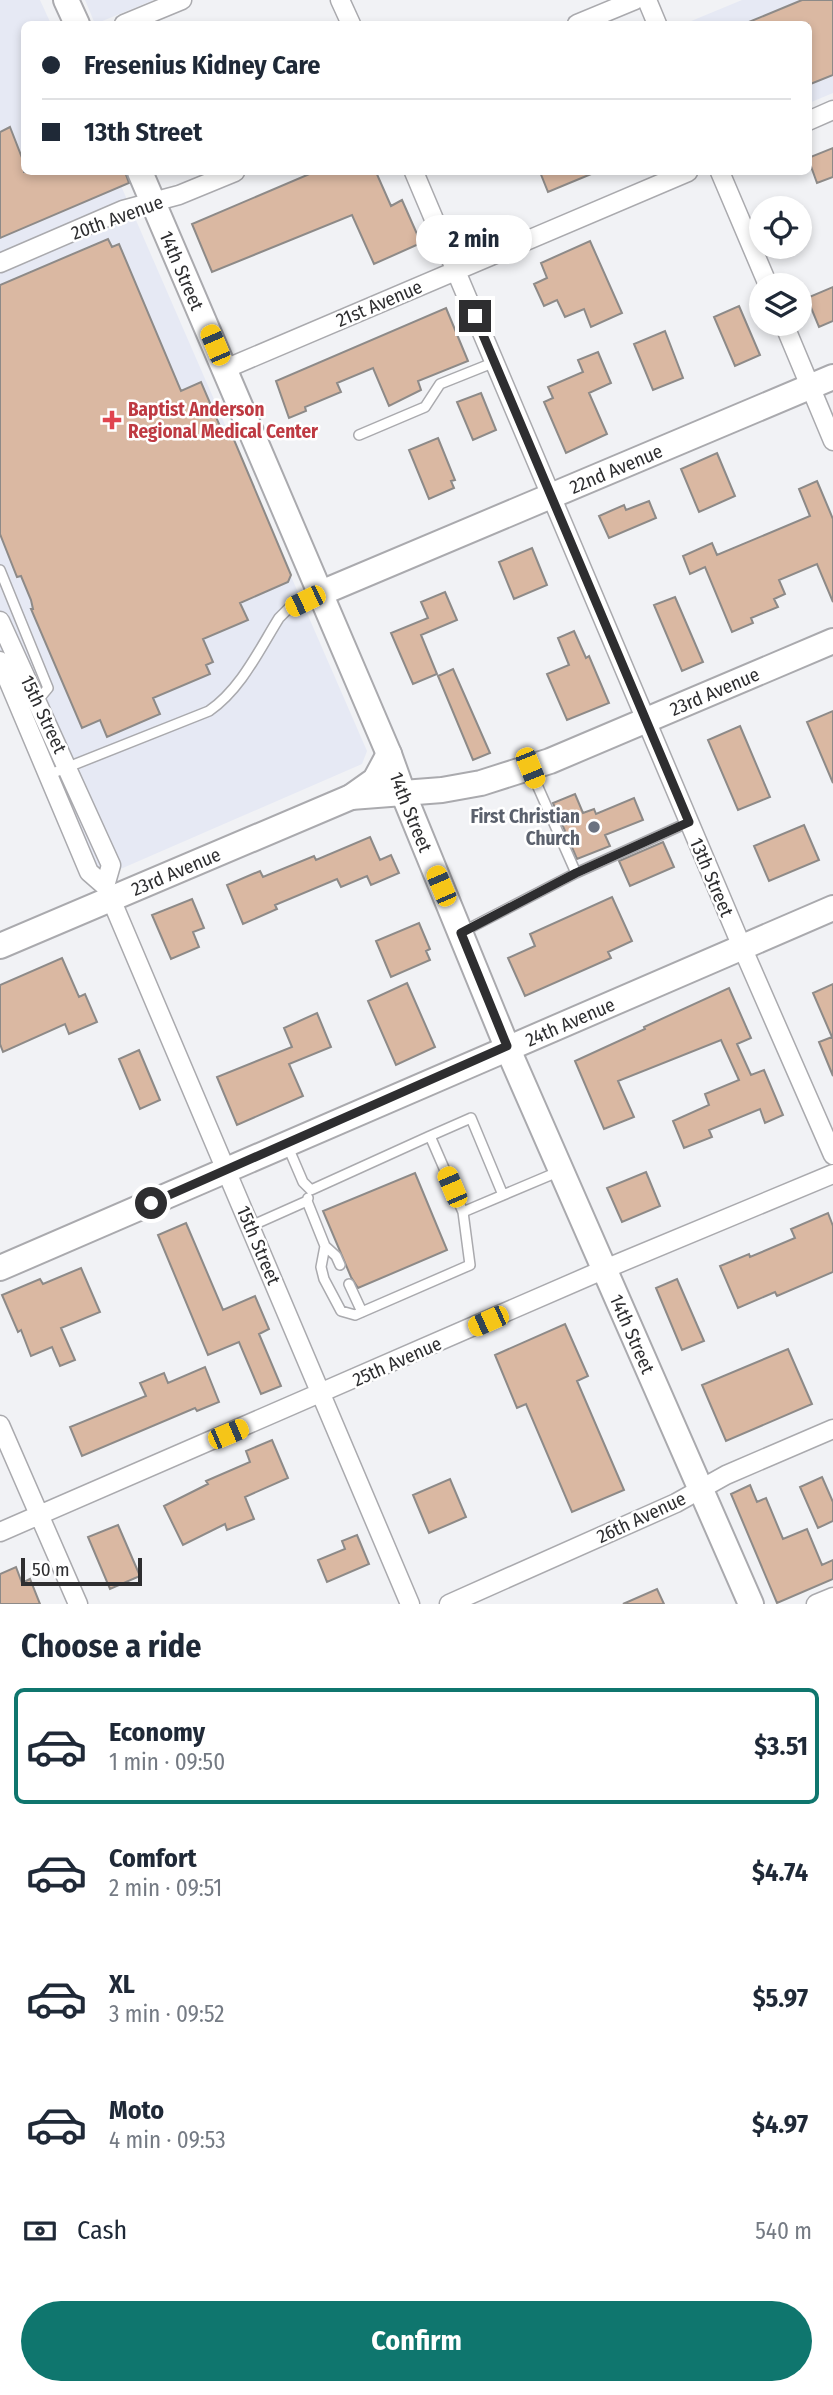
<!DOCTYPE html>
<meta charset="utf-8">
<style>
:root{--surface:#fff;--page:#f6f6f7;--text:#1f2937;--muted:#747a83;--line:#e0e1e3;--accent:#0f766e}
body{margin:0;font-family:"Fira Sans Condensed",sans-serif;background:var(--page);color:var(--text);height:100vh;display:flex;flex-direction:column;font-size:26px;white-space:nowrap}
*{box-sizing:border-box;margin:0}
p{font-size:23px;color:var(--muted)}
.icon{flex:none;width:38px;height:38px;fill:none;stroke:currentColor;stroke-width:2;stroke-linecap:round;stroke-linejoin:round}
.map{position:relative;height:1604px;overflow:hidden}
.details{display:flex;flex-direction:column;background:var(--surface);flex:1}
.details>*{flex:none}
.banner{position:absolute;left:21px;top:21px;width:791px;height:154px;border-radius:10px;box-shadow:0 4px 10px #0003;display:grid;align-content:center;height:154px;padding:0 21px;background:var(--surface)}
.fabs{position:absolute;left:749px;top:196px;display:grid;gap:14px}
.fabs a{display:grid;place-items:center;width:63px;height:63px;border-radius:50%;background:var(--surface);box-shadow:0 4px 10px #0003;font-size:35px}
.scale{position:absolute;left:21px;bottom:18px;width:121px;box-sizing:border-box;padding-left:7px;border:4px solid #2e2e30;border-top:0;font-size:19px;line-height:24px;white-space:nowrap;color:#2e2e30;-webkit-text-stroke:5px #fff;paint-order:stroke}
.end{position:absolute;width:32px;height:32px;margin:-16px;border:9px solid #2e2e30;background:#fff;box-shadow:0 0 0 4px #fff}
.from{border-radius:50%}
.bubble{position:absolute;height:49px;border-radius:24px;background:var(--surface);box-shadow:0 4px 10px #0003;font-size:23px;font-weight:700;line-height:49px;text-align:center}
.car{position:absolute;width:21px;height:42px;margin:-21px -10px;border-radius:9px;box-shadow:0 0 5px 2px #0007;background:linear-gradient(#f5c518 24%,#345 0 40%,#f5c518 0 76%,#345 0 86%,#f5c518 0)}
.banner b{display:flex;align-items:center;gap:24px;height:66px;font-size:26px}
.banner b+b{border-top:2px solid var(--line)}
.banner i{width:18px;height:18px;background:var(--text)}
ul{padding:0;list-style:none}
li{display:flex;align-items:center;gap:21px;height:116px;margin:0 14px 10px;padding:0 7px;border:4px solid transparent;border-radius:10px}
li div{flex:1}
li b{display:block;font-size:26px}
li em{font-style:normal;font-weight:700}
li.current{border-color:var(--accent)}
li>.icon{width:63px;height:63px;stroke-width:1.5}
h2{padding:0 21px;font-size:32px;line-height:84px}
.pay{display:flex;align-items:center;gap:18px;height:77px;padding:0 21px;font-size:26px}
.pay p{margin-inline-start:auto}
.action{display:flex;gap:14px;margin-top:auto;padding:14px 21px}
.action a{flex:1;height:80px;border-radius:42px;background:var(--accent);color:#fff;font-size:28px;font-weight:700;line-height:80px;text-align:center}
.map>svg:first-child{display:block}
.built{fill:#e6e9f4}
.building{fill:#dab8a2;stroke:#8d8a88;stroke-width:2}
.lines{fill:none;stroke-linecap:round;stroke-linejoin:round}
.lane-casing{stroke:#aaaaae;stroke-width:12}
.street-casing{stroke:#aaaaae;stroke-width:21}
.secondary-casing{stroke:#aaaaae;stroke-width:28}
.lane{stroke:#fff;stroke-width:9}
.street{stroke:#fff;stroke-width:18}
.secondary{stroke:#fff;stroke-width:24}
.route{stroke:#2e2e30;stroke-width:9}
.health-dot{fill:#e0444e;stroke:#fff;stroke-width:2.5}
.worship-dot{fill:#6b7280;stroke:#fff;stroke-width:2.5}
.labels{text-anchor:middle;stroke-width:5;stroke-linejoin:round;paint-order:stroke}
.street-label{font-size:19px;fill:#2e2e30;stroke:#fff}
.health-label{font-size:19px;font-weight:bold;fill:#be3a42;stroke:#fff;text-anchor:start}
.worship-label{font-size:19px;font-weight:bold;fill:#5b616d;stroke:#fff;text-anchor:end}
</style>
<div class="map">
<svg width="833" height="1604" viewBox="0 0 833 1604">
<rect width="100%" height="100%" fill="#f1f2f5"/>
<path class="built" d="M0,0H40L51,24H24V172H115L367,751L362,764L93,881L0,669Z
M85,0H154L95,24Z
M742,0H833V93L809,103L808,24H684Z"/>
<path class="building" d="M802,0H833V75L808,85V24H744Z
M10,127L24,163V172H125L129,183L0,238V132Z
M833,148V177L817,183L808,158Z
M314,172H376L391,206L402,200L421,243L374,264L352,215L212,272L192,224Z
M540,172H596L548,192Z
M108,239L112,247L119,244L181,391L201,382L225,438L232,435L291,575L288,582L240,603L248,620L203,639L213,662L206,665L210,674L153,698L160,714L107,737L100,720L82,728L31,609H33L31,600L21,576L17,577L0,534V285Z
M590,241L622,313L591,327L584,309L565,317L557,300L544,306L534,284L547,278L541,263Z
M833,287V321L819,327L807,298Z
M739,306L760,355L735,366L714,317Z
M446,308L468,361L418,381L421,390L389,406L373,368L337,383L341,392L305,407L306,411L289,418L276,381Z
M665,331L683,378L653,390L634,344Z
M598,352L611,383L589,393L607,434L566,453L544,402L553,398L548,387L583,372L578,360Z
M481,393L496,430L473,440L457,402Z
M438,438L455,480L451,481L454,488L429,499L409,450Z
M717,453L735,496L699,512L681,469Z
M817,481L833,519V602L817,564L779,580L785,594L774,599L778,607L751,618L753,623L732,632L705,567L690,574L683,556L712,543L717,555L810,516L799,489Z
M649,501L656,518L609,538L599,516L624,505L626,510Z
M532,548L547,585L514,599L499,562Z
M445,592L457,620L421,635L437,674L413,684L391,633L428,618L421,602Z
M675,597L703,662L682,671L654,605Z
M574,631L586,658L589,656L609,703L567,720L547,674L569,665L558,638Z
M453,669L490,753L473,760L438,676Z
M833,711V783L807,722Z
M740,726L770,797L738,810L708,740Z
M575,794L583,813L594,809L596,814L634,798L643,820L605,835L610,846L577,859L553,803Z
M804,825L819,860L769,881L754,846Z
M370,837L380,860L391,855L399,873L371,885L367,876L341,887L337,879L275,905L277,909L243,924L227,885L260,871L263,877L314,856L316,860Z
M663,842L674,867L630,886L619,861Z
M612,897L632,941L608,952L611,958L525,996L508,958L535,946L530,934Z
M192,899L204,928L193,932L199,947L171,959L152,915Z
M419,923L430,949L426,951L430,960L391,977L376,941Z
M62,958L79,997L85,994L97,1022L69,1034L65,1024L3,1052L0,1044V985Z
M407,983L435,1047L396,1065L368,1001Z
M833,984V1076L819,1042L832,1037L813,993Z
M729,988L751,1038L737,1044L751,1075L764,1070L783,1115L765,1123L760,1109L709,1130L712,1137L684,1148L673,1121L709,1105L705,1094L739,1080L721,1040L618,1081L634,1117L604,1129L575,1061L645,1029L644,1027Z
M317,1013L331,1047L289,1064L303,1096L237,1125L217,1077L292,1047L284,1028Z
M139,1050L160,1100L140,1109L119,1059Z
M646,1172L660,1206L622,1222L607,1188Z
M415,1173L447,1250L358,1288L351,1277L323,1211Z
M828,1213L833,1226V1272L777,1296L775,1292L738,1308L720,1266L749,1254L750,1257L795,1238L791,1229Z
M186,1223L223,1310L255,1296L269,1329L259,1334L281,1386L261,1394L239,1342L208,1355L158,1235Z
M81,1268L100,1312L61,1328L75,1360L60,1366L52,1347L31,1356L21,1330L18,1332L2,1295L40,1279L43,1284Z
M677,1279L704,1341L682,1350L656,1288Z
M565,1324L588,1376L577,1381L624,1490L572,1512L526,1404L517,1408L495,1355Z
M788,1349L812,1404L726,1441L702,1385Z
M205,1367L219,1402L197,1411L195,1408L82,1456L70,1427L146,1396L140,1383L164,1373L168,1383Z
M272,1440L288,1478L245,1497L254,1519L227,1530L225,1524L183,1545L164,1506L208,1484L206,1481L250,1462L246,1451Z
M822,1477L833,1502V1521L818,1528L800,1487Z
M450,1479L466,1517L429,1533L413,1495Z
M750,1485L757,1502L766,1498L783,1539L807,1529L822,1565L833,1560V1579L777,1603L731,1494Z
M118,1525L140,1576L110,1589L88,1537Z
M357,1535L369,1564L327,1582L318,1560L345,1549L342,1541Z
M16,1567L22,1583L30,1579L40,1604H0V1574Z
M657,1589L664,1604H623Z"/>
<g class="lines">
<g class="lane-casing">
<path id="lane" d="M359,435L425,407L440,384L495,362
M0,570L48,688L38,700
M530,769L576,873
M48,775L209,711C241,689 259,650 279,618L289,608L319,594
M462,932L576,873L689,822
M288,1147L303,1182L311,1190L430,1136
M503,1195L471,1118L430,1136L463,1212L560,1171
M307,1201L325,1246L321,1267L324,1279L341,1311L355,1315L470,1265L463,1212
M251,1226L307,1201L308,1198
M325,1246L336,1256L340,1265
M349,1284L362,1312"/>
</g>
<g class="street-casing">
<path id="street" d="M340,0L351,24
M647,0L657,24
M124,24L182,0
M577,24L635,0
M808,121L833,110
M414,172L742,947L833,1155
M720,172L768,285
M0,263L123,210L179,195L235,172
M784,324L833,441
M225,369L688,172
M0,621L111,865L105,886
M0,661L89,872L105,886L111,899L410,1604
M0,1425L78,1604
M0,1532L605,1269L833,1174
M449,1604L676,1503L726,1475L833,1429
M816,1604L833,1597"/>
</g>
<g class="secondary-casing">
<g id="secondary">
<path d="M66,0L77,24"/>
<path id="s1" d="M140,172L389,754L403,793L507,1047L751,1604"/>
<path id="s2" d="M321,593L833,377"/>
<path id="s3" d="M351,797L442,790L481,783L550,761L833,641"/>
<path id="s4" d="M0,946L351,797L375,780L389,754"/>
<path id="s5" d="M0,1268L833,908"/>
</g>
</g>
<use href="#lane" class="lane"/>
<use href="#street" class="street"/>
<use href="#secondary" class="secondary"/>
</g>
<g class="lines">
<path class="route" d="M151,1203L507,1046L461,933L576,873L689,822L475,316"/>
</g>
<path class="health-dot" d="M108.5 409.5h7v7h7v7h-7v7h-7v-7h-7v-7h7z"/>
<circle class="worship-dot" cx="594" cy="827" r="7"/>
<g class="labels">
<g class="street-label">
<text transform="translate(117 217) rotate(-20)" y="7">20th Avenue</text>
<text dy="7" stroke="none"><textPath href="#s1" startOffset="107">14th Street</textPath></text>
<text transform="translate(379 303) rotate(-23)" y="7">21st Avenue</text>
<text dy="7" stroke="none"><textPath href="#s2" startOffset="320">22nd Avenue</textPath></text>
<text dy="7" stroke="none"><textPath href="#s3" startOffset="382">23rd Avenue</textPath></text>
<text transform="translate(44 714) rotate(65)" y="7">15th Street</text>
<text dy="7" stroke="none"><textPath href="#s1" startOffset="695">14th Street</textPath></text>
<text dy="7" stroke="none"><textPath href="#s4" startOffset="191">23rd Avenue</textPath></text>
<text transform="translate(712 877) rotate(67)" y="7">13th Street</text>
<text dy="7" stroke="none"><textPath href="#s5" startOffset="621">24th Avenue</textPath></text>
<text transform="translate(259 1245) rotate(67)" y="7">15th Street</text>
<text dy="7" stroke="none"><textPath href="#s1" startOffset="1262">14th Street</textPath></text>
<text transform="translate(397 1361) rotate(-24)" y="7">25th Avenue</text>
<text transform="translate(641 1517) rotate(-25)" y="7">26th Avenue</text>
</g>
<g class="health-label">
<text x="128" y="416">Baptist Anderson<tspan x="128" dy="22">Regional Medical Center</tspan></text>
</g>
<g class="worship-label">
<text x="580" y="823">First Christian<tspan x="580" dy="22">Church</tspan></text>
</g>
</g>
</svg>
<div class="fabs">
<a><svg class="icon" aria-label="locate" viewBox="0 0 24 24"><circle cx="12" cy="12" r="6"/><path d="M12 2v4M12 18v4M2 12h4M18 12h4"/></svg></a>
<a><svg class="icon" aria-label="layers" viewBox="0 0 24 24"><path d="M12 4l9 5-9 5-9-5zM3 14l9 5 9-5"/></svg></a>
</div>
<div class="scale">50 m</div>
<i class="end from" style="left:151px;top:1203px"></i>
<i class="end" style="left:475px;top:316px"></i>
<div class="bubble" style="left:416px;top:215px;width:116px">2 min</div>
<i class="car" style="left:215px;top:345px;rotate:337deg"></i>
<i class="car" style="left:305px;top:601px;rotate:244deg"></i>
<i class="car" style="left:530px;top:768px;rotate:158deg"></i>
<i class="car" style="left:441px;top:886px;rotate:337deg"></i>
<i class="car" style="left:452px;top:1187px;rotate:337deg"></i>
<i class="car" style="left:488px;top:1321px;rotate:246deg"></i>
<i class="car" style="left:228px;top:1434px;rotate:67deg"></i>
<div class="banner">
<b><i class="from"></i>Fresenius Kidney Care</b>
<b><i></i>13th Street</b>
</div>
</div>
<section class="details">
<h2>Choose a ride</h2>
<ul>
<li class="current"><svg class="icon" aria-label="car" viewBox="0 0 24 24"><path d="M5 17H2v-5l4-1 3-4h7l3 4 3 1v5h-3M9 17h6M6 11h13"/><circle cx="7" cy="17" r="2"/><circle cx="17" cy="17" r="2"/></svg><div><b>Economy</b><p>1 min · 09:50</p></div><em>$3.51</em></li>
<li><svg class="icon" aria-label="car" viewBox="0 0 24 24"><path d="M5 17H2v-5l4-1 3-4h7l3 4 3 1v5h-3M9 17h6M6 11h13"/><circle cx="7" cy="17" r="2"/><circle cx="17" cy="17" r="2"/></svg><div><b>Comfort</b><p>2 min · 09:51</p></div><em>$4.74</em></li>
<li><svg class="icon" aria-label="car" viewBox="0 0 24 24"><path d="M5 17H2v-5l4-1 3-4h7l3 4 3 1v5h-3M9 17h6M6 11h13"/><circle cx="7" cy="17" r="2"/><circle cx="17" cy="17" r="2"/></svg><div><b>XL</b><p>3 min · 09:52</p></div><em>$5.97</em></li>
<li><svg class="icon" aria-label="car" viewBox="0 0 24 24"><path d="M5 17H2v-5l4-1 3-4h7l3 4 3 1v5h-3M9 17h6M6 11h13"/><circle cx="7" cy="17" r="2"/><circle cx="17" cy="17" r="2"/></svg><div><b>Moto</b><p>4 min · 09:53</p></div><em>$4.97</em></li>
</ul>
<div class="pay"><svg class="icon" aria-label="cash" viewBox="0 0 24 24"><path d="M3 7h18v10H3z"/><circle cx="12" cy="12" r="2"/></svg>Cash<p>540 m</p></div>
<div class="action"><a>Confirm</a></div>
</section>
